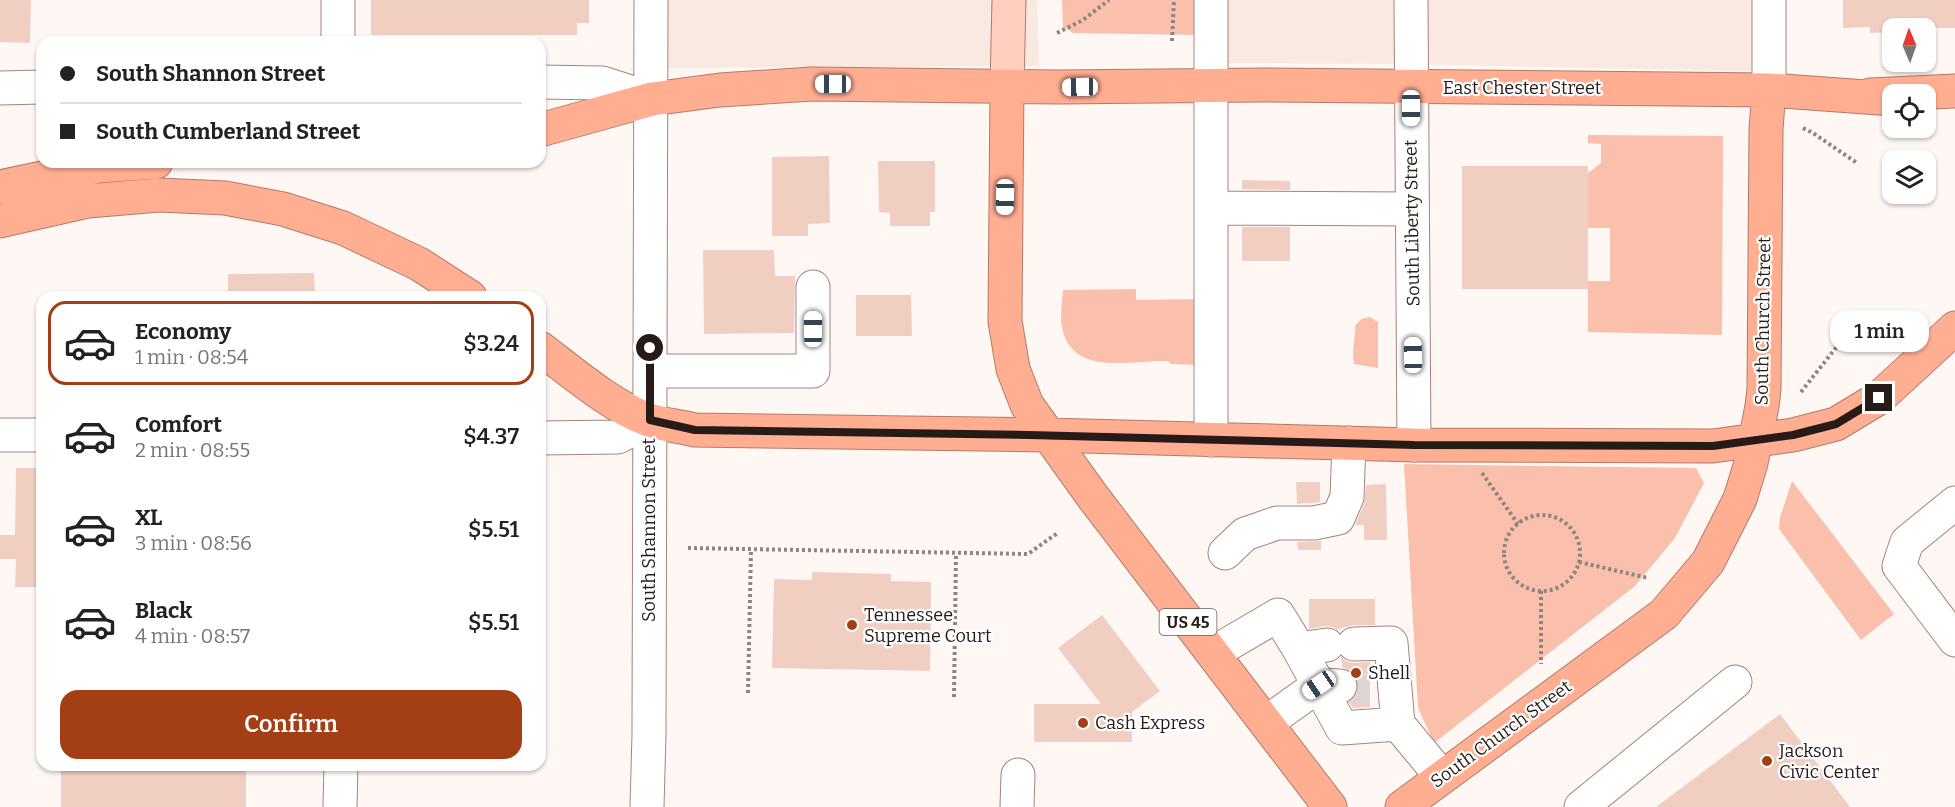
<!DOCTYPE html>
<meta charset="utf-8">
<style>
:root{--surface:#fff;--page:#f2f2f2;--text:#222;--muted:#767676;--line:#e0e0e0;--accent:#a43e15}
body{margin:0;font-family:Bitter,serif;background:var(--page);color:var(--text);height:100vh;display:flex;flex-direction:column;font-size:22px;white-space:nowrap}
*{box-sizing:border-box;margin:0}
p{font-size:20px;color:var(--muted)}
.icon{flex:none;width:33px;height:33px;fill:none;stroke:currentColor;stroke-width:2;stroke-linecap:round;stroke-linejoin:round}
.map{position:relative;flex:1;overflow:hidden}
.sheet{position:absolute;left:36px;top:291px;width:510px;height:480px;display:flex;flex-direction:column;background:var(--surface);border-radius:18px;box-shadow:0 2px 4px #0004}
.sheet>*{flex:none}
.banner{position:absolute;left:36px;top:36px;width:510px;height:132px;border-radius:18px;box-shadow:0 2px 4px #0004;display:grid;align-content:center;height:132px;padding:0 24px;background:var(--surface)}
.needle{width:39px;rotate:358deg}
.controls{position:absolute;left:1882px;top:18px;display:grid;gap:12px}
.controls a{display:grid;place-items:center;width:54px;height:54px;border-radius:12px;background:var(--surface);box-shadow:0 2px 4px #0004;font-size:30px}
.end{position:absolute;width:27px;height:27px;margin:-14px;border:8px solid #271b17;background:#fff;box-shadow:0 0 0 3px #fff}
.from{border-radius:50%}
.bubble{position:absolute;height:42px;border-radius:18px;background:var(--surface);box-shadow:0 2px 4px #0004;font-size:20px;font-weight:600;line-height:42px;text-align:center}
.car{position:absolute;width:18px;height:36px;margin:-18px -9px;border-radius:8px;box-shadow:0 0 4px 2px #0007;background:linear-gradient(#fff 24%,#345 0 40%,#fff 0 76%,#345 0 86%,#fff 0)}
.banner b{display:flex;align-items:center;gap:21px;height:57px;font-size:22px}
.banner b+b{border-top:2px solid var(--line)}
.banner i{width:15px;height:15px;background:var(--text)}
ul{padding:10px 0 0;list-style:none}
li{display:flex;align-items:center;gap:18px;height:84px;margin:0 12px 9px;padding:0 12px;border:3px solid transparent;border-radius:18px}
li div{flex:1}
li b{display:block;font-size:22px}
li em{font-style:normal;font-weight:600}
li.current{border-color:var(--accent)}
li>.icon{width:54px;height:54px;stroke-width:1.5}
.primary-button{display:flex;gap:12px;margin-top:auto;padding:12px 24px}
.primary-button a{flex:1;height:69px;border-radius:18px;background:var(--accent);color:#fff;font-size:24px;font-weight:600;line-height:69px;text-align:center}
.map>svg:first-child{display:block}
.built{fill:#fae8e2}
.green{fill:#fac0ac}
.building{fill:#f1cec2}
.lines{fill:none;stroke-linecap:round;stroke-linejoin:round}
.minor-tunnel{stroke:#ded6d3;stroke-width:33;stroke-dasharray:33 16;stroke-linecap:butt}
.minor-casing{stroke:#a38479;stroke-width:35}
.major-casing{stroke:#b37b67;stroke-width:35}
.highway-casing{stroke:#b37b67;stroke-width:35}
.path{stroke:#8e8480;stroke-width:4;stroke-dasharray:3 3;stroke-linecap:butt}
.minor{stroke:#fff;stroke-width:33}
.major{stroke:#ffcebe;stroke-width:33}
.highway{stroke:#ffae92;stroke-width:33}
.route{stroke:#271b17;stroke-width:8}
.poi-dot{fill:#a43e15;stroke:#fff;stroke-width:2}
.labels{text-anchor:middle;stroke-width:4.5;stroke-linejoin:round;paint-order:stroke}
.shield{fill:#fff;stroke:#685f5d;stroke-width:1.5}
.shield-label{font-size:16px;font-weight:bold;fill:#271b17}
.street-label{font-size:18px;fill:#271b17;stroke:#fff}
.poi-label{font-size:18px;fill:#271b17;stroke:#fff;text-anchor:start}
</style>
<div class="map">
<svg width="1955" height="807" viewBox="0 0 1955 807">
<rect width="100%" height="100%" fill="#fef7f4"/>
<path class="built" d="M661,0H1037L1039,66L667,68Z
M1217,0H1757V71L1401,64L1217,63Z"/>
<path class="green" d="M1062,0H1196V35L1073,33L1063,27Z
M1588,135L1723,136L1722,335L1588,332V281H1610V228H1588V173L1601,163V144L1588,143Z
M1136,289V300L1198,299V365L1171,364L1168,361C1129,360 1065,379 1061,319C1061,309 1062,299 1063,290Z
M1370,317L1378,322V368L1354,364C1351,350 1356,339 1355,326L1361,319Z
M1404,464L1696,468L1704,483L1675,538L1635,586L1434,743L1418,708Z
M1792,481L1894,614L1861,640L1779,529L1780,517Z"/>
<path class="building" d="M0,0H31L30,43L0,42Z
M371,0H589V23H577V35H371Z
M1843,0H1955V28H1893V32L1870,33V27L1843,28Z
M829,156L830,223L808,224V236H772V157Z
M878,161H935V212H930V226H890V213L879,212Z
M1462,166H1588V289H1462Z
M1242,180L1290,181V190L1242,189Z
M1242,227H1290V261H1242Z
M703,250H774L775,276H795L794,333L704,334Z
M314,273L315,297H228V274Z
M856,295H911L912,336H856Z
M16,468H42V587H15L16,559H0V535H15Z
M1296,482H1320V502H1322L1297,504Z
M1386,484L1387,540H1364V525H1355L1364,504L1366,485Z
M1321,541V550H1298L1297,542Z
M812,572L891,574V581L931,582L930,671L772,668L774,579L812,580Z
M1309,599H1375V625H1353L1338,629L1340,632L1333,627L1325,626L1309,629Z
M1102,615L1160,691L1132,712V742H1034V704H1101L1058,648Z
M1341,657L1346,661L1354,663L1370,662V707L1353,708L1349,702L1356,696L1359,687L1357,678L1351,671L1342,667Z
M1780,714L1850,807H1656Z
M61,765H246V807H61Z"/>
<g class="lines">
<path class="minor-tunnel" d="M1341,686H1370"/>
<g class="minor-casing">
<path id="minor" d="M338,0V42
M1211,0V440
M1411,0L1414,445
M540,82L602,83L652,99
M0,88L42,87
M1769,90V0
M1211,208L1411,209
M650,371H813V287
M0,435H42
M540,438L618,437L649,420
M1955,503L1907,542L1899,566L1955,640
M1225,553L1245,534L1277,523H1314L1338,518L1347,497L1349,443
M1354,644L1391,643L1398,724L1442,777
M1299,649L1342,728L1398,724
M1213,653L1278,615L1299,649L1327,645
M1266,723L1319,685L1340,686
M340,807L341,765
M647,807L649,734L651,0
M1017,807L1018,775
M1581,807L1735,682"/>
</g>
<g class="major-casing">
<path id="major" d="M1007,86L1009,0"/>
</g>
<g class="highway-casing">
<path id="highway" d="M1007,86L1005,321L1013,369L1027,405L1093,497L1330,807
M1870,95L1955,91
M540,130L652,99L720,90L812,84L1058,87L1262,85L1769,90L1893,99
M0,187L98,166L156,162
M0,221L88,201L159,195L225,198L283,209L343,228L419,264L470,297
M540,348C573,373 611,406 649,420C664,425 680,426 695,430L1048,435L1414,445L1713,446L1793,435L1836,424L1879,398L1955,328
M1402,807L1664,614L1708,562L1740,499L1751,463L1762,406L1764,389L1766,129L1769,90"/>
</g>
<path class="path" d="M1057,33L1083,20L1109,0
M1172,41L1174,0
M1803,128L1813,133L1857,163
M1801,392L1846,335
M1482,473L1518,524
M1504 553a38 38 0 1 1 76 0a38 38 0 1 1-76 0Z
M688,548L1028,554L1059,532
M1579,562L1648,578
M1541,591V664
M748,693L751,549
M954,697L956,553"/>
<use href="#minor" class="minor"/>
<use href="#major" class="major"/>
<use href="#highway" class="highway"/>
</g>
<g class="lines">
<path class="route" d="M650,348V420L695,430L1029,435L1414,445L1713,446L1793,435L1836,424L1879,398"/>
</g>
<g class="poi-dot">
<circle cx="852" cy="625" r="6"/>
<circle cx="1356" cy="673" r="6"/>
<circle cx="1083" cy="723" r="6"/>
<circle cx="1767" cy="761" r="6"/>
</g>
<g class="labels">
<rect class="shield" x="1159.5" y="609" width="57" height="26" rx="4.5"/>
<g class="shield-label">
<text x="1188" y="628">US 45</text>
</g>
<g class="street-label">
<text x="1522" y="94">East Chester Street</text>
<text transform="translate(1412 223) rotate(-91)" y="6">South Liberty Street</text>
<text transform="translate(1763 321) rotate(-89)" y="6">South Church Street</text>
<text transform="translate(649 530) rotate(-90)" y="6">South Shannon Street</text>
<text transform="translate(1501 734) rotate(-36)" y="6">South Church Street</text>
</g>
<g class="poi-label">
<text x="864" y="621">Tennessee<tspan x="864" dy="21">Supreme Court</tspan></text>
<text x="1368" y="679">Shell</text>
<text x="1095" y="729">Cash Express</text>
<text x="1779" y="757">Jackson<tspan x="1779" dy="21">Civic Center</tspan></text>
</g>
</g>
</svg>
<div class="controls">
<a><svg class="needle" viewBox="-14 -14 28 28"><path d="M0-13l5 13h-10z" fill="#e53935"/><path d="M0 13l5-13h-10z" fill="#767676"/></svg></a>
<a><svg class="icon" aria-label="locate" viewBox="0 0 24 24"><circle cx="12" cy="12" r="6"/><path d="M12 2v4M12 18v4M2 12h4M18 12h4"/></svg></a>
<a><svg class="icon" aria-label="layers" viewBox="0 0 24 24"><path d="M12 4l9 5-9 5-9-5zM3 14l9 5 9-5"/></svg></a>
</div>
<i class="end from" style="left:650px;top:348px"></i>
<i class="end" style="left:1879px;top:398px"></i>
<div class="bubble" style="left:1830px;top:310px;width:99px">1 min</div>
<i class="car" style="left:833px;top:84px;rotate:270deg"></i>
<i class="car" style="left:1080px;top:87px;rotate:269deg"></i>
<i class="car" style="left:1411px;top:108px;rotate:180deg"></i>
<i class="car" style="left:1005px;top:197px;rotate:181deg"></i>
<i class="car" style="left:813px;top:329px;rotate:0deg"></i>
<i class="car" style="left:1413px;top:355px;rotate:359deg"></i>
<i class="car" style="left:1319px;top:685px;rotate:236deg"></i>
<div class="banner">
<b><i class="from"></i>South Shannon Street</b>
<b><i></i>South Cumberland Street</b>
</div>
<section class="sheet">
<ul>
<li class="current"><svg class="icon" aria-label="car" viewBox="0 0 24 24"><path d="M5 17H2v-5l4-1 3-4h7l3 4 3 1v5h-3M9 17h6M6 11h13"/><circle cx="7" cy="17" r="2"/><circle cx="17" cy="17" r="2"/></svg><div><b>Economy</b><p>1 min · 08:54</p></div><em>$3.24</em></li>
<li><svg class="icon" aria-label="car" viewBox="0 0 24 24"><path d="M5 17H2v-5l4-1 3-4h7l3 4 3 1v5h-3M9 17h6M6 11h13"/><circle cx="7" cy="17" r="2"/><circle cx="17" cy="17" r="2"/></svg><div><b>Comfort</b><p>2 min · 08:55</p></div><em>$4.37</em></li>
<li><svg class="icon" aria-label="car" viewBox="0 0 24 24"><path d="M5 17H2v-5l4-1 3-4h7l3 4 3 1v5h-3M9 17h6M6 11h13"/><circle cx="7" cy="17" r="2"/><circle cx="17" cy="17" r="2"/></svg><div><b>XL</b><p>3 min · 08:56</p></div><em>$5.51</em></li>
<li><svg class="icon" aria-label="car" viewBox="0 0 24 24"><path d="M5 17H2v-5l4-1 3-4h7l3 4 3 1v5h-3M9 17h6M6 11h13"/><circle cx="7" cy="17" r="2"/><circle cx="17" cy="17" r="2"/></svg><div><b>Black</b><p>4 min · 08:57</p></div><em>$5.51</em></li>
</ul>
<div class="primary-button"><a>Confirm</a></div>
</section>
</div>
